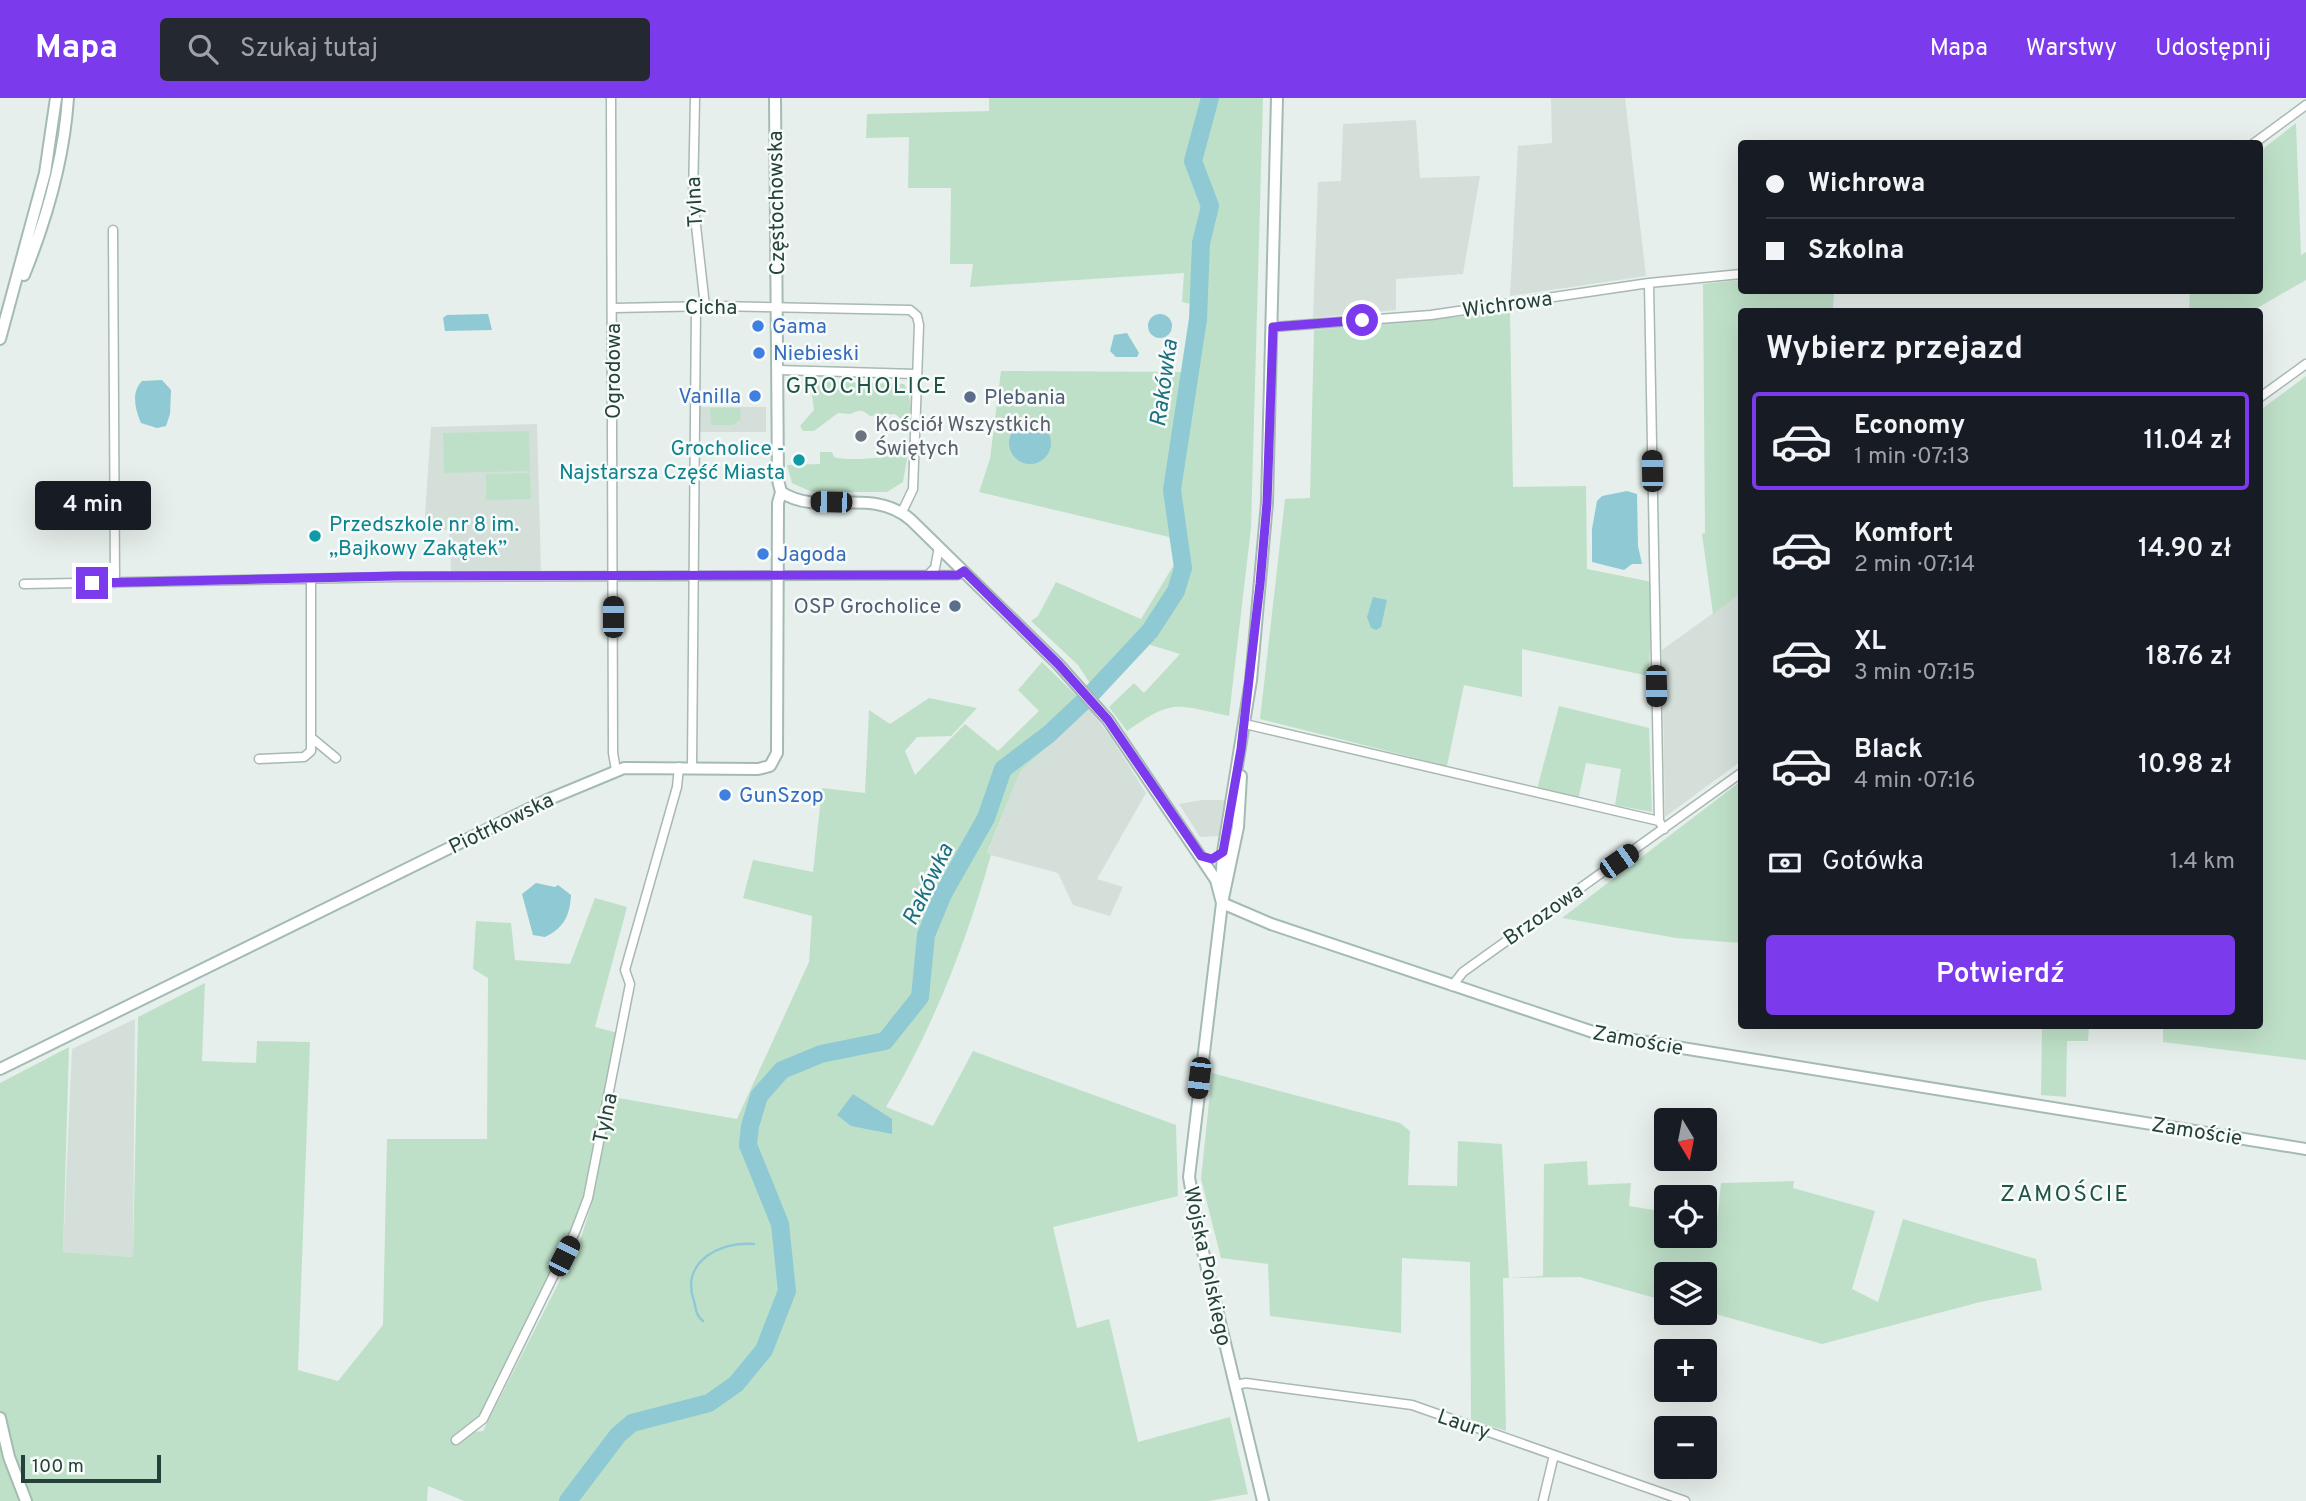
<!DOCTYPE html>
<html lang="pl">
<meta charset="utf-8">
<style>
:root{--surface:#171b24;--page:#242831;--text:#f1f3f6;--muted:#9ea1a6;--line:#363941;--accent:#7c3aed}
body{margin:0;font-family:Overpass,sans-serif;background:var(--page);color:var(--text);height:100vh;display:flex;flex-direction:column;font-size:26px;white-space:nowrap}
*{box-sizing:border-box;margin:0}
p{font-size:23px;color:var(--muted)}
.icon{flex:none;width:38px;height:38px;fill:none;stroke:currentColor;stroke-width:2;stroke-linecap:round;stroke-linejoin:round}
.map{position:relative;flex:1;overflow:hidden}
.drawer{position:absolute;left:1738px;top:210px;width:525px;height:721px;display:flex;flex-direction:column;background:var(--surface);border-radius:7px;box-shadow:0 7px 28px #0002}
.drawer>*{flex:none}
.hud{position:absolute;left:1738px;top:42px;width:525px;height:154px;border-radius:7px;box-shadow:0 7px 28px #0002;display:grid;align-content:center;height:154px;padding:0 28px;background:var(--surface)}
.needle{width:46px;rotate:170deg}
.fabs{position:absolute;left:1654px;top:1010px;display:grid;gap:14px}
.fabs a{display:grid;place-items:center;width:63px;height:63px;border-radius:7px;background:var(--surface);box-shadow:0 7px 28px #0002;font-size:35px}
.scale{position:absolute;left:21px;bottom:18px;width:140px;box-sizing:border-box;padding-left:7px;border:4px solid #24423a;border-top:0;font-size:19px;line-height:24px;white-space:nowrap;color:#24423a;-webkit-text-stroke:5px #f7fbf9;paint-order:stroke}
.end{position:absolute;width:32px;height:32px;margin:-16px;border:9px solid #7c3aed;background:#fff;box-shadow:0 0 0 4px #fff}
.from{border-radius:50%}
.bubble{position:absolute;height:49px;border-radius:7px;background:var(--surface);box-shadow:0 7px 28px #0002;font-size:23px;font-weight:600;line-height:49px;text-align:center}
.car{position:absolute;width:21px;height:42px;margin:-21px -10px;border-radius:9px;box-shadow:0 0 5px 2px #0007;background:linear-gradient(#222 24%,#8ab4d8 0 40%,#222 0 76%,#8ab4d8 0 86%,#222 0)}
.hud b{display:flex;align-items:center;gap:24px;height:66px;font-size:26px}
.hud b+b{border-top:2px solid var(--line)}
.hud i{width:18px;height:18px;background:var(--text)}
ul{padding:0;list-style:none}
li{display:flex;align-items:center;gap:21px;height:98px;margin:0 14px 10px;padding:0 14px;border:4px solid transparent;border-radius:7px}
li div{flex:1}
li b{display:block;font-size:26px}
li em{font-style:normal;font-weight:600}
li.selected{border-color:var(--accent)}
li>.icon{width:63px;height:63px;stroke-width:1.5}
h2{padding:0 28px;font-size:32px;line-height:84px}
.pay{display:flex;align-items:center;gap:18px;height:77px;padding:0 28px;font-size:26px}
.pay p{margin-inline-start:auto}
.primary-button{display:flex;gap:14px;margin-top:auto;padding:14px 28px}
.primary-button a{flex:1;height:80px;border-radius:7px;background:var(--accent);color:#fff;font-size:28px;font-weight:600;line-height:80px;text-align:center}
header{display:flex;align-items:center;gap:42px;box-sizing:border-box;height:98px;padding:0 35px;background:var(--accent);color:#fff}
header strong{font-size:33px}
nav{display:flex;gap:38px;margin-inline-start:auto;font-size:24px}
.search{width:490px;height:63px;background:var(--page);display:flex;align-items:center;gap:18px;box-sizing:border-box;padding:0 24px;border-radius:7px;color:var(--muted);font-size:26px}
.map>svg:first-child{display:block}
.built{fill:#d4dfda}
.green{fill:#bfe0c8}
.water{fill:#8ec9d4}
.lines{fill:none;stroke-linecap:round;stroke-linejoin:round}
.stream{stroke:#8ec9d4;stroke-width:2.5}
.river{stroke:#8ec9d4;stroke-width:18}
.street-casing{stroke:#a8b8b2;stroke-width:11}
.secondary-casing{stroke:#a4bbb3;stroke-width:14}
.street{stroke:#fff;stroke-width:8}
.secondary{stroke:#fff;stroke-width:10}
.route{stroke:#7c3aed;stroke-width:9}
.shop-dot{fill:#3f7fe0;stroke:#f7fbf9;stroke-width:2.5}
.service-dot{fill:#5c6f8a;stroke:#f7fbf9;stroke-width:2.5}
.worship-dot{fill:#6b7280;stroke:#f7fbf9;stroke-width:2.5}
.culture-dot{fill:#0f9aa8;stroke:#f7fbf9;stroke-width:2.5}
.labels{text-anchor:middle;stroke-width:5;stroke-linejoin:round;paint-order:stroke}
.street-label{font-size:21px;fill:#24423a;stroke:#f7fbf9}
.shop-label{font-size:21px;fill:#366cbe;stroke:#f7fbf9;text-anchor:start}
.service-label{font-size:21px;fill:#4e5e75;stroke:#f7fbf9;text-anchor:start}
.worship-label{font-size:21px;fill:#5b616d;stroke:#f7fbf9;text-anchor:start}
.culture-label{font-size:21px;fill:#0d838f;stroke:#f7fbf9;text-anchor:end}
.water-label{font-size:23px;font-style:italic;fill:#1c6f80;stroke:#f7fbf9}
.neighbourhood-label{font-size:23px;letter-spacing:2px;fill:#1f5548;stroke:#f7fbf9}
</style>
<header>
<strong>Mapa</strong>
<div class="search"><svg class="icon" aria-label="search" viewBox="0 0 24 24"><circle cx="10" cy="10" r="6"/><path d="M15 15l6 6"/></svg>Szukaj tutaj</div>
<nav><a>Mapa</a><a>Warstwy</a><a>Udostępnij</a></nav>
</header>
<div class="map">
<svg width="2306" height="1403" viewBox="0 0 2306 1403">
<rect width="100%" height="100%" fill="#e6efeb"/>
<path class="built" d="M1551,0H1625L1646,178L1510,198L1518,48L1552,45Z
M1416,22L1420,80L1480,78L1463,176L1396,181V212L1313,220L1318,84L1341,83L1343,26Z
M699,309H766V334H699Z
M537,326L541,474H451L449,432H424L431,329Z
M1741,495V663L1665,719L1662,552Z
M1089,610L1112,641L1146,695L1097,781L1123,789L1110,818L1073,807L1058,775L987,756L1020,674Z
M1203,702H1225L1219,738L1200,739L1179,706Z
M135,921L133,1159L63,1154L72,951Z"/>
<path class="green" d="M989,0H1263L1251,430L1229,618C1174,607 1175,600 1127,633L1109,609L1134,585L1144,595L1180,556L1134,542L1091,587L1078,567L1031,523L1038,518L1056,484L1141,521L1175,465L1169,439L979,394L990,361L1001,273L1183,274L1191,206L1182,204L1184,175L970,189L973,166H950L951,90H908L909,39L866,40L867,16L989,13Z
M2296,25L2301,157L2306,154V182L2252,213H2189L2190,193L2259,192V54Z
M1741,182V192L1834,193L1833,213L1741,214V495L1713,516L1702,436L1705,435L1703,186Z
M1510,214L1513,389L1586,388L1587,471L1652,484L1649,578L1522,551V599L1464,587L1447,668L1260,621L1285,401L1310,400L1314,232Z
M2306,278V962L2163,944V928H2259V313Z
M816,283L904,286C911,296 913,315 908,327L895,316L870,318C863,312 859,311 851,316L838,315L814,333H803L800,328L814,312L812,297Z
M710,310H741L740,322L733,327H711Z
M529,333L530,373L444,375L443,335Z
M906,346L909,349L903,384L887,394H812L792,385L787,367L820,366V354H832L834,359C844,363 892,361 900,354C903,351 903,348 906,346Z
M530,375L531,401L486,402V376Z
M1042,564L1089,610L1020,674L987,755L991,757C966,845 933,930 886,1009L933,1028L973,953L1176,1027L1178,1098L1053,1129L1077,1230L1109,1221L1138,1344L1230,1319L1248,1396L1209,1403H464L428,1388L427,1403H0V985L69,949L63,1154L133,1159L138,919L205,885L202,963L256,965L257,943L310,944L298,1272L338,1283L383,1227L387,1041H487L488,880L473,871L476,823L511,825L515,862L570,866L595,800L627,809L595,929L618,935L580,1112L481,1317L455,1336L483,1333L580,1143L592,1105L613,999L737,1021L809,864L812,818L743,800L753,762L813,774L822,690L865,695L869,612L890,626L929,600L977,610L951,638L917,639L905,653L915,677L965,626L998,653L1039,613L1018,592Z
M1559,608L1649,630L1652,714L1615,707L1621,671L1586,665L1578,702L1537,691Z
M1741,683V845L1676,840L1562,820Z
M2042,928H2089L2088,943H2067L2066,999L2041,997Z
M1212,975L1400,1025L1410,1033L1408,1087L1457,1088L1458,1043L1502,1046L1509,1180L1543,1178L1544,1066L1587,1063L1588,1087L1631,1085L1629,1108L1666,1114V1138H1704L1705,1120L1717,1122L1721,1085L1794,1083L1793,1090L1875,1113L1852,1191L1878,1204L1903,1121L2036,1161L2042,1192L1980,1204L1822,1246L1705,1213L1704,1176H1666V1203L1580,1179L1503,1180L1506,1333L1471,1322L1470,1164L1402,1160L1401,1235L1270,1218L1268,1166L1221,1160L1201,1081Z"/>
<path class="water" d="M488,216L492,232L445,233L443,220L447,217Z
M1148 228a12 12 0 1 1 24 0a12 12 0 1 1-24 0Z
M1127,235L1139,255L1137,259H1116L1110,253L1114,237Z
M162,282L171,292L170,316L166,328L157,330L141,325C135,311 131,294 142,283Z
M1009 345a21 21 0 1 1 42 0a21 21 0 1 1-42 0Z
M1627,393L1637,396L1638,448L1642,466H1632L1624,472L1592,464V431L1597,403L1602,398Z
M1373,499L1387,502L1381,529L1376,532L1371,530L1367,519Z
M536,785L555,789L558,787L571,797C570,817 564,830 545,839L533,837L522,796Z
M853,996L892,1021V1036L851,1028L837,1017Z"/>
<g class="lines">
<path class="stream" d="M703,1223C696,1218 696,1211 694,1203C680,1164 720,1143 754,1146"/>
<path class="river" d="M1093,594L1150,533L1176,493L1183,470L1172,392L1198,221L1201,145L1210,108L1193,63L1210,0
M568,1403L618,1337L632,1325L709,1305L736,1286L764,1252L787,1193L780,1126L748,1047L750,1028L759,998L782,972L821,956L885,943L920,899L926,837L943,796L986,720L1003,671L1049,636L1083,604"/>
<g class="street-casing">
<path id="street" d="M611,0L613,655L616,672
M695,0L693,101L705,208
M2253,46L2306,7
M113,132L115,485
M1649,185L1659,723L1664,731
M614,210L714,208L910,212L917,218L919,227L913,391L902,414
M1273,229L1431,217L1649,185L1741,176
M778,272L916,276
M2259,300L2306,266
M928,477L935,470L939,449
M24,486L396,479L958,477L964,473
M1245,626L1659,723
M313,641L336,660
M259,661L304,659L311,653V481
M692,669L696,208
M1452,888L1463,874L1741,675
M1235,1287L1246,1285L1412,1307L1685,1403
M456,1342L483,1321L575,1134L588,1100L630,886L625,872L677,689L679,669
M1543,1403L1554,1357"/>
</g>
<g class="secondary-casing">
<path id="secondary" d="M775,0L778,382L781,394C820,420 871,387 911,422L1058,566L1108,622L1216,782L1222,805
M24,177C47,120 64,62 68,0
M0,241L45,75L56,0
M1241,678L1238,729L1222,805L1189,1079L1199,1137L1263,1403
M1221,789L1223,754L1251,582L1267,405L1277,0
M1222,805L1271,826L1602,937L2306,1051
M0,971L547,702L624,670L758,671L770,668L777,655L778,405L781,394
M0,1320L9,1359L26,1403"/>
</g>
<use href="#street" class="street"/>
<use href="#secondary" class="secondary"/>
</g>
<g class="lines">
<path class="route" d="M92,485L396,478L958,477L964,473L1058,566L1108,622L1201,758L1212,761L1223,754L1241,651L1260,486L1267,405L1273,229L1362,222"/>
</g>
<g class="shop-dot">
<circle cx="758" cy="228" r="7"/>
<circle cx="759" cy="255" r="7"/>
<circle cx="755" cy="298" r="7"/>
<circle cx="763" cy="456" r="7"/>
<circle cx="725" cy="697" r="7"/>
</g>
<g class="service-dot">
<circle cx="970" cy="299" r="7"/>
<circle cx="955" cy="508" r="7"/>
</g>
<circle class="worship-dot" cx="861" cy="338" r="7"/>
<g class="culture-dot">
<circle cx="799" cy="362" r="7"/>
<circle cx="315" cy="438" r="7"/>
</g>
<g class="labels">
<g class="street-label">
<text transform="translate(694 104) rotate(-93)" y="7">Tylna</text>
<text transform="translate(776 105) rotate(-91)" y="7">Częstochowska</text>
<text transform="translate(1507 206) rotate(-8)" y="7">Wichrowa</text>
<text x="711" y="216">Cicha</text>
<text transform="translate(613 273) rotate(-90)" y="7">Ogrodowa</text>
<text transform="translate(501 725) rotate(-26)" y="7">Piotrkowska</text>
<text transform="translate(1543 816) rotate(-35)" y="7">Brzozowa</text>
<text transform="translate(1638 942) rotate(10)" y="7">Zamoście</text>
<text transform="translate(605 1020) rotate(-78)" y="7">Tylna</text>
<text transform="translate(2197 1033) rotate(9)" y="7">Zamoście</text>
<text transform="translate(1208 1168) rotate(78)" y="7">Wojska Polskiego</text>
<text transform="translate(1464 1326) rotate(19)" y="7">Laury</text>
</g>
<g class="shop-label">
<text x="772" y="235">Gama</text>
<text x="773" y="262">Niebieski</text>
<text x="741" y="305" text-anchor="end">Vanilla</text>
<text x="777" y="463">Jagoda</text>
<text x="739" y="704">GunSzop</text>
</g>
<g class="service-label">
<text x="984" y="306">Plebania</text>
<text x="941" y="515" text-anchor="end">OSP Grocholice</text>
</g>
<g class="worship-label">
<text x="875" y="333">Kościół Wszystkich<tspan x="875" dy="24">Świętych</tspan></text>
</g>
<g class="culture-label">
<text x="785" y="357">Grocholice -<tspan x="785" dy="24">Najstarsza Część Miasta</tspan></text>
<text x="329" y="433" text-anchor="start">Przedszkole nr 8 im.<tspan x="329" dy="24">„Bajkowy Zakątek”</tspan></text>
</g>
<g class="water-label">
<text transform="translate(1163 285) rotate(-82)" y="8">Rakówka</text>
<text transform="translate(927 786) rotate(-64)" y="8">Rakówka</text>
</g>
<g class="neighbourhood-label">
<text x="867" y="295">GROCHOLICE</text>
<text x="2065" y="1103">ZAMOŚCIE</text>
</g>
</g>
</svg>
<div class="fabs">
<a><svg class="needle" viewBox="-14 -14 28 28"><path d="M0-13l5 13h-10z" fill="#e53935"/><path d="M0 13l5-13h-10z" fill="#9ea1a6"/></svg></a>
<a><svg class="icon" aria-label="locate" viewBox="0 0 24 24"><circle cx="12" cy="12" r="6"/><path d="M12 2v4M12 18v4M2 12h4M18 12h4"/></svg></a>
<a><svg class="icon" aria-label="layers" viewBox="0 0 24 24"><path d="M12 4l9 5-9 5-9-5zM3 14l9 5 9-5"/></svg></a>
<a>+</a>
<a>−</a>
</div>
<div class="scale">100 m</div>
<i class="end from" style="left:1362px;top:222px"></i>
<i class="end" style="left:92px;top:485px"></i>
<div class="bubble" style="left:35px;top:383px;width:116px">4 min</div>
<i class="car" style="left:1652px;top:373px;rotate:359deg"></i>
<i class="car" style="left:831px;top:404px;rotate:271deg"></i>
<i class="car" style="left:613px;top:519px;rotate:0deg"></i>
<i class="car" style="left:1656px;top:588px;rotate:179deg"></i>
<i class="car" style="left:1619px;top:763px;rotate:55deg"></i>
<i class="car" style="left:1199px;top:980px;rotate:187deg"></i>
<i class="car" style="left:564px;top:1158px;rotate:27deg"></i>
<div class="hud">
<b><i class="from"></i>Wichrowa</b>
<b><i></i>Szkolna</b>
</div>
<section class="drawer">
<h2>Wybierz przejazd</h2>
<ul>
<li class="selected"><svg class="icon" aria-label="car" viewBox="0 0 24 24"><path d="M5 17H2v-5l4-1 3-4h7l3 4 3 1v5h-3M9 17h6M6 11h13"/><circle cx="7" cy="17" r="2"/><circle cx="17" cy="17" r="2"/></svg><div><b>Economy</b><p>1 min · 07:13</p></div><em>11.04 zł</em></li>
<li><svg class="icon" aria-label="car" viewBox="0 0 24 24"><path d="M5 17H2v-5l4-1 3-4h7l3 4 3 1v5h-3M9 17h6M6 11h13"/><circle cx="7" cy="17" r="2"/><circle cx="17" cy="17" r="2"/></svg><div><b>Komfort</b><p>2 min · 07:14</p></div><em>14.90 zł</em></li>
<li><svg class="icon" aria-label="car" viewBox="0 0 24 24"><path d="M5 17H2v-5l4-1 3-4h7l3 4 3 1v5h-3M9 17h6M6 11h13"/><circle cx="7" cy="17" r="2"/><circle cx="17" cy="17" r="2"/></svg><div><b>XL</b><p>3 min · 07:15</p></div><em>18.76 zł</em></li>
<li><svg class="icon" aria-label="car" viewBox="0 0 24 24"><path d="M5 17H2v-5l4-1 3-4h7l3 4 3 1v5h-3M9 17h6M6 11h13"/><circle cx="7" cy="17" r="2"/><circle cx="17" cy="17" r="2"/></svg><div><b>Black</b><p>4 min · 07:16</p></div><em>10.98 zł</em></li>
</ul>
<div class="pay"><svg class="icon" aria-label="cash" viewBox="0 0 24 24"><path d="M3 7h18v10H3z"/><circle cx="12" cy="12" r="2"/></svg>Gotówka<p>1.4 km</p></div>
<div class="primary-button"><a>Potwierdź</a></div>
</section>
</div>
